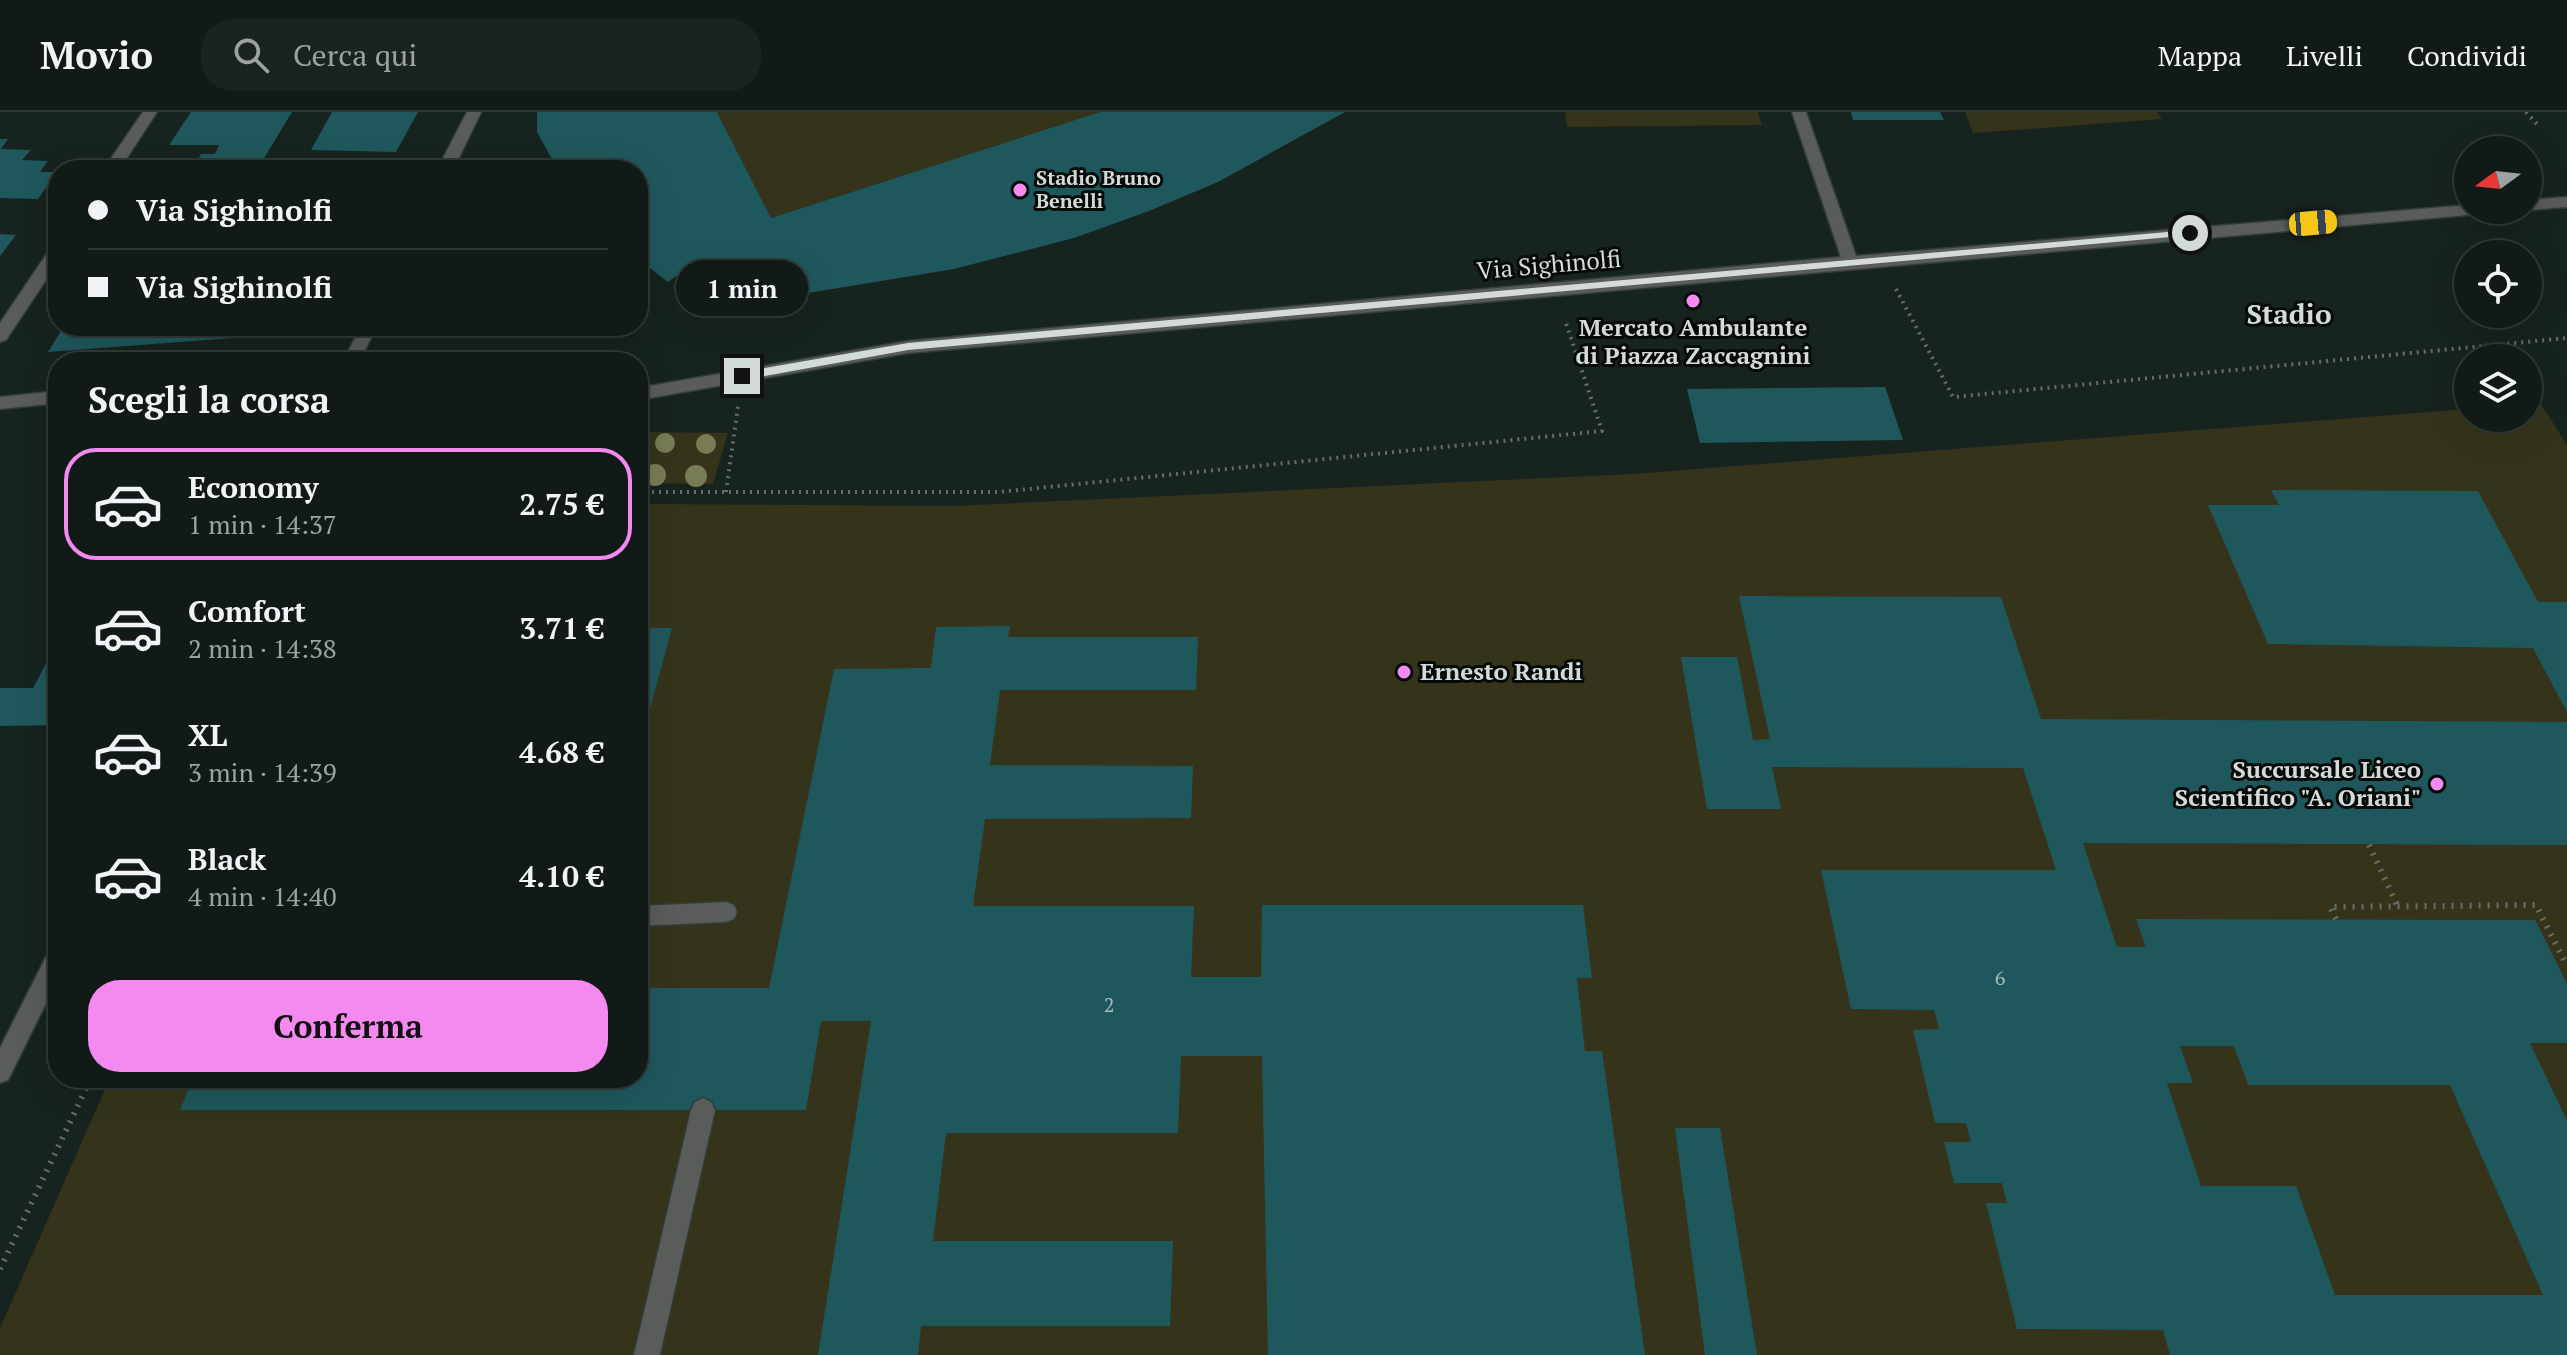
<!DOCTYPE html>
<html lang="it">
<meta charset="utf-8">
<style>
:root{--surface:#111a17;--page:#1a2320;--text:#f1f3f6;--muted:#9ca1a1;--line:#303836;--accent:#f489f0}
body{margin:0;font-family:"PT Serif",serif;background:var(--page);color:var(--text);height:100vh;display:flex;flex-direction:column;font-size:30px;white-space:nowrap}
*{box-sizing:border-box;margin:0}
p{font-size:26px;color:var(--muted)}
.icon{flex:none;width:44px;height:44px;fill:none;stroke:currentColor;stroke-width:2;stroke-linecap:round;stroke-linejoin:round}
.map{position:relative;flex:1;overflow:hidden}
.details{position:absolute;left:48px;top:240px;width:600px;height:736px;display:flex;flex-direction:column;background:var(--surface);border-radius:32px;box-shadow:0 8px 32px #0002,0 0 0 2px var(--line)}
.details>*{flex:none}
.hud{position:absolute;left:48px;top:48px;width:600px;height:176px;border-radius:32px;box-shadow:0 8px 32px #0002,0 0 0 2px var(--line);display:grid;align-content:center;height:176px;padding:0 40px;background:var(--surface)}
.needle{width:52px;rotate:255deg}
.buttons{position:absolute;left:2454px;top:24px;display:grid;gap:16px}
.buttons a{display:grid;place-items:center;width:88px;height:88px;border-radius:50%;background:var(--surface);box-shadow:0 8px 32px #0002,0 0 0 2px var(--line);font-size:40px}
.end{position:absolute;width:36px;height:36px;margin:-18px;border:10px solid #d3dbd8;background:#111;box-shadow:0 0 0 4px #111}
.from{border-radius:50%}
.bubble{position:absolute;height:56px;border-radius:28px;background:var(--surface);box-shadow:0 8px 32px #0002,0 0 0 2px var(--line);font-size:26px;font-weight:700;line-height:56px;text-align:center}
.car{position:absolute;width:24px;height:48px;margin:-24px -12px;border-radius:10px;box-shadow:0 0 6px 2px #0007;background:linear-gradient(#f5c518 24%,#345 0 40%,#f5c518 0 76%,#345 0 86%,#f5c518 0)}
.hud b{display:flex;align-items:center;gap:28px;height:76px;font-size:30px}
.hud b+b{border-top:2px solid var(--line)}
.hud i{width:20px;height:20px;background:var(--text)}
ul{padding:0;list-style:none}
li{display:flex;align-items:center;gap:24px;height:112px;margin:0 16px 12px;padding:0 24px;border:4px solid transparent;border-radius:32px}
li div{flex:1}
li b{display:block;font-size:30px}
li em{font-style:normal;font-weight:700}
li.active{border-color:var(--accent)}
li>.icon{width:72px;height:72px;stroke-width:1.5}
h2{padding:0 40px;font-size:36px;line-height:96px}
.cta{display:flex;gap:16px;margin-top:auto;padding:16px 40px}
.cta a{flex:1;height:92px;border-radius:32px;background:var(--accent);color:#111;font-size:32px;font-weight:700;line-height:92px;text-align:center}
header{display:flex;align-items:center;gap:48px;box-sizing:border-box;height:112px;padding:0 40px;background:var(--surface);border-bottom:2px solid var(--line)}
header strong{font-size:38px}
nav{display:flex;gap:44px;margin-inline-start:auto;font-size:28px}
.search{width:560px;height:72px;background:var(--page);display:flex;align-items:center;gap:20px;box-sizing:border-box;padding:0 28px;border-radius:32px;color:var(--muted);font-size:30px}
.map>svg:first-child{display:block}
.green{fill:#35341b}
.building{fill:#1f585c;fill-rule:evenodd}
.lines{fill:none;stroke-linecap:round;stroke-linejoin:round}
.minor-casing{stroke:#313d39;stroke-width:3}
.path-far1{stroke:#646e6b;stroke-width:4;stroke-dasharray:2 5;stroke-linecap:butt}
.path{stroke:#646e6b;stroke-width:6;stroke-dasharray:2 7;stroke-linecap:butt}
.minor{fill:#595c58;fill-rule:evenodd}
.tree{fill:#787c55}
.route{fill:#d3dbd8}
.poi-dot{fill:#f489f0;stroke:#060b09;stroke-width:3}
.labels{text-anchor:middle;stroke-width:6;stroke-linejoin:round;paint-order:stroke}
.far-poi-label{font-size:20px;font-weight:bold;fill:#d3dbd8;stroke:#060b09;text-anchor:start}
.number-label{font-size:20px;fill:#a6bab9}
.street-label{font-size:24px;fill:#d3dbd8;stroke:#060b09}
.poi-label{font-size:24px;font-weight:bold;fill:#d3dbd8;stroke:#060b09}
.quarter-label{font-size:28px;font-weight:bold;fill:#d3dbd8;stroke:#060b09}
</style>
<header>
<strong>Movio</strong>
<div class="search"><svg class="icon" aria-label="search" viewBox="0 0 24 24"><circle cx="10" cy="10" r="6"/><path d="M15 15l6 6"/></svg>Cerca qui</div>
<nav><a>Mappa</a><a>Livelli</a><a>Condividi</a></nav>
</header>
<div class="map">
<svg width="2567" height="1243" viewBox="0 0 2567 1243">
<rect width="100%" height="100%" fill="#17231f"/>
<path class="green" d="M717,0H1100L771,106Z
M1565,0H1758L1762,13L1567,15Z
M1965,0H2157L2162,7L1973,21Z
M2541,292L2567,333V1243H0V1216L110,966H638V392L952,394L1633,362L2468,297V306H2528V293Z
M638,320L728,321L713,372L638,371Z"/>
<path class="building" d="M191,0H292L257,58H192L201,42H215L219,33H169Z
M332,0H418L396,40L311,38Z
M537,0H717L771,106L1100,0H1345L1218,70L1149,99L1074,126L954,157L796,183H784V156L737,154L702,146L668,170L638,147V58H558L537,20Z
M1851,0H1940L1944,8H1853Z
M0,27H8L1,37L31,38L22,48L48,49L40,60H57L38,87L0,86Z
M400,52L397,58H356V56Z
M0,122L16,123L0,144Z
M64,214H301L299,221L48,240Z
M1885,275L1903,328L1700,331L1687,277Z
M2271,378L2478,379L2538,490H2567V600L2533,536L2268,532L2208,393H2279Z
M1739,484L2001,485L2041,607L2567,610V733L2083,731L2117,835H2146L2136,807L2535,808L2567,872V931H2530L2567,1009V1243H2170L2163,1218L2017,1217L1986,1091H2007L2002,1071H1954L1944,1030H1971L1966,1011H1935L1913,918L1939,917L1934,898L1851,897L1821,758H2056L2023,656L1772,655L1781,697H1707L1681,545H1737L1753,628L1770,627ZM2180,934H2234L2248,973H2450L2543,1183H2335L2296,1074H2201L2167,971H2193Z
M1010,514L1008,525H1198L1196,578H1000L990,653L1193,654L1191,706L985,707L973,794H1194L1191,865H1261L1262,793H1583L1592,866H1577L1585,939H1602L1645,1243H1268L1262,944H1181L1178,1021H946L933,1129H1173L1170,1214H921L918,1243H818L871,909H821L806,998H180L193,966H638V876H769L834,557L931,556L936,515Z
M638,516H672L639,637H638Z
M58,529V613L0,614V576H33Z
M1675,1016H1720L1757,1243H1705Z"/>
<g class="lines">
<g class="minor-casing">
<path id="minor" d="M143,0H157L119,58H103Z
M467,0H481L453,58H437Z
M1792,0H1806L1856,144L2468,93V98H2476L2468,103L908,241L638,288V276L908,229L1841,145Z
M2567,85V95L2528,98V88Z
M58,133V150L6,228L0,230V211L52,134Z
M361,214H377L359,250H343Z
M58,279V291L0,297V285Z
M726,790L734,793L737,800L734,807L726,810L638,814V794Z
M58,834V867L8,968L0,971V936L50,837Z
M703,986L711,990L715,998L660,1243H634L691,998L695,990Z"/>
</g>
<path class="path-far1" d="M2526,0L2537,12
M1896,177L1953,285L2567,226
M638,380H999L1602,319L1565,208
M726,380L738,294"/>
<path class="path" d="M2369,733L2397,793
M2336,807L2330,795L2536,793L2567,854
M0,1157L91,966"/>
<use href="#minor" class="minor"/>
</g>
<g class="tree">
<circle cx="665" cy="331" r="10"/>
<circle cx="706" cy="332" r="10"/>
<circle cx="655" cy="363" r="11"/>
<circle cx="696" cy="364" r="11"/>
</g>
<path class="route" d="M2190,118L2195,121L2193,123L908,238L742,268L737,264L742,260L908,231Z"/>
<g class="poi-dot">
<circle cx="1020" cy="78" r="8"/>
<circle cx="1693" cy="189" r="8"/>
<circle cx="1404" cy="560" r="8"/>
<circle cx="2437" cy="672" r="8"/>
</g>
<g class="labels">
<g class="far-poi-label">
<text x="1036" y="73">Stadio Bruno<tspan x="1036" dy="23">Benelli</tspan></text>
</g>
<g class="number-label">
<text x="2000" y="873">6</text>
<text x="1109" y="900">2</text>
</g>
<g class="street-label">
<text transform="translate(1549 153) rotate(-5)" y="8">Via Sighinolfi</text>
</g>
<g class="poi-label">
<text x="1693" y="224">Mercato Ambulante<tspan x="1693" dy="28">di Piazza Zaccagnini</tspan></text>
<text x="1420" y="568" text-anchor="start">Ernesto Randi</text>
<text x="2421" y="666" text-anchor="end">Succursale Liceo<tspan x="2421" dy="28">Scientifico "A. Oriani"</tspan></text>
</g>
<g class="quarter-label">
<text x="2289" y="212">Stadio</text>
</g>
</g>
</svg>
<div class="buttons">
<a><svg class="needle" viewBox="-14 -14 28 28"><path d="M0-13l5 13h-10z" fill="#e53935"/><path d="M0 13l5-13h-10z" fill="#9ca1a1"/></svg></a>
<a><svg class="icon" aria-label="locate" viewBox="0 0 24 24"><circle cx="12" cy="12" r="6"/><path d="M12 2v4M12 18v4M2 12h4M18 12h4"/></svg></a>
<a><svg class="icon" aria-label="layers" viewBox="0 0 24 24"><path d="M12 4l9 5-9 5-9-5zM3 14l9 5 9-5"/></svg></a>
</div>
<i class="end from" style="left:2190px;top:121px"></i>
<i class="end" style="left:742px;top:264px"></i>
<div class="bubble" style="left:676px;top:148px;width:132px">1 min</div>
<i class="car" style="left:2313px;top:111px;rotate:85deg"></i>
<div class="hud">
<b><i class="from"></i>Via Sighinolfi</b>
<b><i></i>Via Sighinolfi</b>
</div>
<section class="details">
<h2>Scegli la corsa</h2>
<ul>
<li class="active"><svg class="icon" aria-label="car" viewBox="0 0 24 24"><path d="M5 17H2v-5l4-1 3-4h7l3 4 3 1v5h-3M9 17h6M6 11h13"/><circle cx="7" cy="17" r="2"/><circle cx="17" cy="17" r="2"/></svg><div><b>Economy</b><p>1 min · 14:37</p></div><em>2.75 €</em></li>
<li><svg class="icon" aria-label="car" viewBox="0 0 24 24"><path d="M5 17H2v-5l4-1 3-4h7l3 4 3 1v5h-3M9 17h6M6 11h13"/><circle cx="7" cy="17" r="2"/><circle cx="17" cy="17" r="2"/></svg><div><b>Comfort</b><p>2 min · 14:38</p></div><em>3.71 €</em></li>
<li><svg class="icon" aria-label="car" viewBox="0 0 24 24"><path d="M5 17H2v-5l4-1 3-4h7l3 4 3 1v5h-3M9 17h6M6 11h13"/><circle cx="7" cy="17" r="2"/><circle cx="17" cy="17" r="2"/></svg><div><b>XL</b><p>3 min · 14:39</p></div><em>4.68 €</em></li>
<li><svg class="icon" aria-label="car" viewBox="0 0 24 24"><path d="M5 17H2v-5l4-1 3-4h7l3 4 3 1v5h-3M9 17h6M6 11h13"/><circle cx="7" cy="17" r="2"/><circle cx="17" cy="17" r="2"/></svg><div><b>Black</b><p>4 min · 14:40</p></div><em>4.10 €</em></li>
</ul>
<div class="cta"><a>Conferma</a></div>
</section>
</div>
